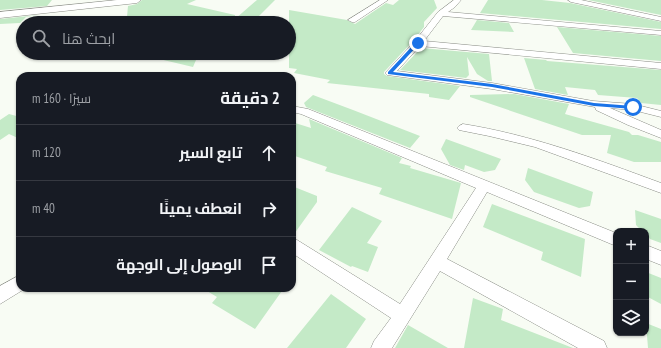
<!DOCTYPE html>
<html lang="ar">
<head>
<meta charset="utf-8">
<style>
  body { margin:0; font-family:"PT Sans Narrow",Cairo,sans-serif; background:#20242c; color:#f1f3f6; direction:rtl }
  .controls { position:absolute; right:12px; bottom:12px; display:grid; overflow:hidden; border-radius:8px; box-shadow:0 1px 3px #0004 }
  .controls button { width:36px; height:36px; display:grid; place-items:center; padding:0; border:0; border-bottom:1px solid #363941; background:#171b24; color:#f1f3f6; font:20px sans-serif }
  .stop { position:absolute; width:12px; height:12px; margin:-9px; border:3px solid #1a73e8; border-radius:50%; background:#fff }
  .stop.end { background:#1a73e8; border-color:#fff; box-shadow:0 1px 4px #0008 }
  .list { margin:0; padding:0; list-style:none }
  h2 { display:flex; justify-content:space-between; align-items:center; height:52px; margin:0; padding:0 16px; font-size:17px }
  h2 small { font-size:13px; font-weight:400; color:#9ea1a6 }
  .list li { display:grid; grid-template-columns:26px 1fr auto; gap:12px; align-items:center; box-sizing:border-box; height:56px; padding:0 16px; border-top:1px solid #363941 }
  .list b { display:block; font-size:15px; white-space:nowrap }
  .list em { font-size:13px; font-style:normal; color:#9ea1a6 }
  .icon { flex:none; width:22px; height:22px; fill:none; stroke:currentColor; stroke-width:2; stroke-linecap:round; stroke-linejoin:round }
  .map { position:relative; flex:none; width:661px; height:348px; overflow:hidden; direction:ltr }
  .search { position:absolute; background:#171b24; box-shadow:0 1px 3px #0004; left:16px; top:16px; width:280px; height:44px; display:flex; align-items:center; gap:10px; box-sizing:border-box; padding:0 14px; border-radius:22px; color:#9ea1a6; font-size:15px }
  .panel { position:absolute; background:#171b24; box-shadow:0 1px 3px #0004; left:16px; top:72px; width:280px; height:220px; border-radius:12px; direction:rtl }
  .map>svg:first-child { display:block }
</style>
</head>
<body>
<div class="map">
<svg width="661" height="348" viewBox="0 0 661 348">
  <rect width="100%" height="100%" fill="#f8fcf4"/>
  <!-- building -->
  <path fill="#c4eac7" d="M0,0H52L47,6L0,10Z
    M142,0H196L187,4L235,15V19L257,0H275L259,16V23H230L234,20L156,23L127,17L128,6L137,4Z
    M399,0H434L437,8L424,22V27L414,40L384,72V74L387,76L460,86L449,100L429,97V94L327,83L330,80L294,73L297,69L289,68V10L347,20L355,24L386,3L393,5Z
    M488,0H542L570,3L661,22V29L480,13Z
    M588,0H661V15Z
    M39,15L26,17L20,23L0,24V19Z
    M477,20L509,23L514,32L471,30Z
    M557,27L661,36V61L573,53Z
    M421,48L489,54L492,81H488L477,74L467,57L469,75L466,78L400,70Z
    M155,53H199L193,67L155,58Z
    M524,58L546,60L547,61L661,70V105L641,103L637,98L598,95L595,90L565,87L568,95L535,89Z
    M514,94L569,104L565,114L629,132L632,135H638L661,142V162H634L607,153L611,135H582L470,97V95Z
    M313,95L353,110L420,136L410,148L306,107L304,103Z
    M9,114L20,117V139L9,134L0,140V120Z
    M309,119L402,158L399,163L411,166L410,168L461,183L452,219L379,194L382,188L325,171L327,167L292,155V122L311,128Z
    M446,139L501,159L495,170L484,172L465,165L464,170L450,165L441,149Z
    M528,168L593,192L590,206L579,208L534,192L525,180Z
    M292,186L317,196V202L292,237Z
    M492,204L585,239L581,277L541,260L543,252L483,227Z
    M352,207L382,221L367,243L378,247L368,272L352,266L351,267L319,250Z
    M635,210L661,219V243L650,239L646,235V231H642L636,225Z
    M646,272L661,278V304L646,296Z
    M202,288H284L255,329L212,303L217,297Z
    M331,294L366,319L346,348H287Z
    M473,298L503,309L501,320L573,348H464Z
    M646,323L661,329V348H648Z
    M408,325L448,348H395Z"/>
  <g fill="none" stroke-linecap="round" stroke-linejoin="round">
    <defs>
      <path id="minor" d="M380,0H388L355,22H352L348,20Z
        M454,0H461L455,7L448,12L661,31V35L443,16L424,41L661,63V69L420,46L397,71L492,83L593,101L633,104L661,111V117L633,110L610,108L661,130V138L628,125L596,110L595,107L492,89L387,75L385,73L387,71L415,41L438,12Z
        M568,0H581L661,17V21L571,2Z
        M292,106L308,109L616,233V246L487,192L447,259L604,341L607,348H578L440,271L392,348H371L374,341L391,318L292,253V238L297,240L400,304L476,188L301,114L292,112Z
        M463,124C532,135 596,159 661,183V193L535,147L489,136L459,130L457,128L459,126Z
        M646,245L661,251V265L646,259Z
        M20,275V288H26L0,304V286Z"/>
      <path id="tertiary" d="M117,0H141L137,3L0,18V12Z"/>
    </defs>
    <!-- minor casing -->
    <use href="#minor" stroke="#898c85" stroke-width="1"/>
    <!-- tertiary casing -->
    <use href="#tertiary" stroke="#898c85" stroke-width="1"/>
    <!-- minor -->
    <use href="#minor" fill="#fff" fill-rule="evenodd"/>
    <!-- tertiary -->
    <use href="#tertiary" fill="#fff" fill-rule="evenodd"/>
  </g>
  <!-- route -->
  <path fill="#1a73e8" d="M416,42L420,43L393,72L492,84L594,103L633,106L636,107L633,109L594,106L492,87L388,74V72Z"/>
</svg>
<div class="controls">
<button>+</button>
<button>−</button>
<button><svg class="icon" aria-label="layers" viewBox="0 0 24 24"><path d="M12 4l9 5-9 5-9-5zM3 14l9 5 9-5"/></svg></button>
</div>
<div class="stop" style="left:633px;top:107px"></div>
<div class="stop end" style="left:418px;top:43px"></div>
<div class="search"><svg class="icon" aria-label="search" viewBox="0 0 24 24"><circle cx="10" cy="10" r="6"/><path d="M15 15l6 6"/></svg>ابحث هنا</div>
<section class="panel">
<h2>2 دقيقة<small>سيرًا · 160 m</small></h2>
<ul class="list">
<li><svg class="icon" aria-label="ahead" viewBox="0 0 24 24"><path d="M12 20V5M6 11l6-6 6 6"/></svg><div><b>تابع السير</b></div><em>120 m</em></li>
<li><svg class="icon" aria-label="right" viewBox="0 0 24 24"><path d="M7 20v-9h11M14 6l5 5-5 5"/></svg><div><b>انعطف يمينًا</b></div><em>40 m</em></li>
<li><svg class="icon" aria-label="arrive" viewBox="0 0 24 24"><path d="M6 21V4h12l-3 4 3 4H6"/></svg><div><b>الوصول إلى الوجهة</b></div></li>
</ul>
</section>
</div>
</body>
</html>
